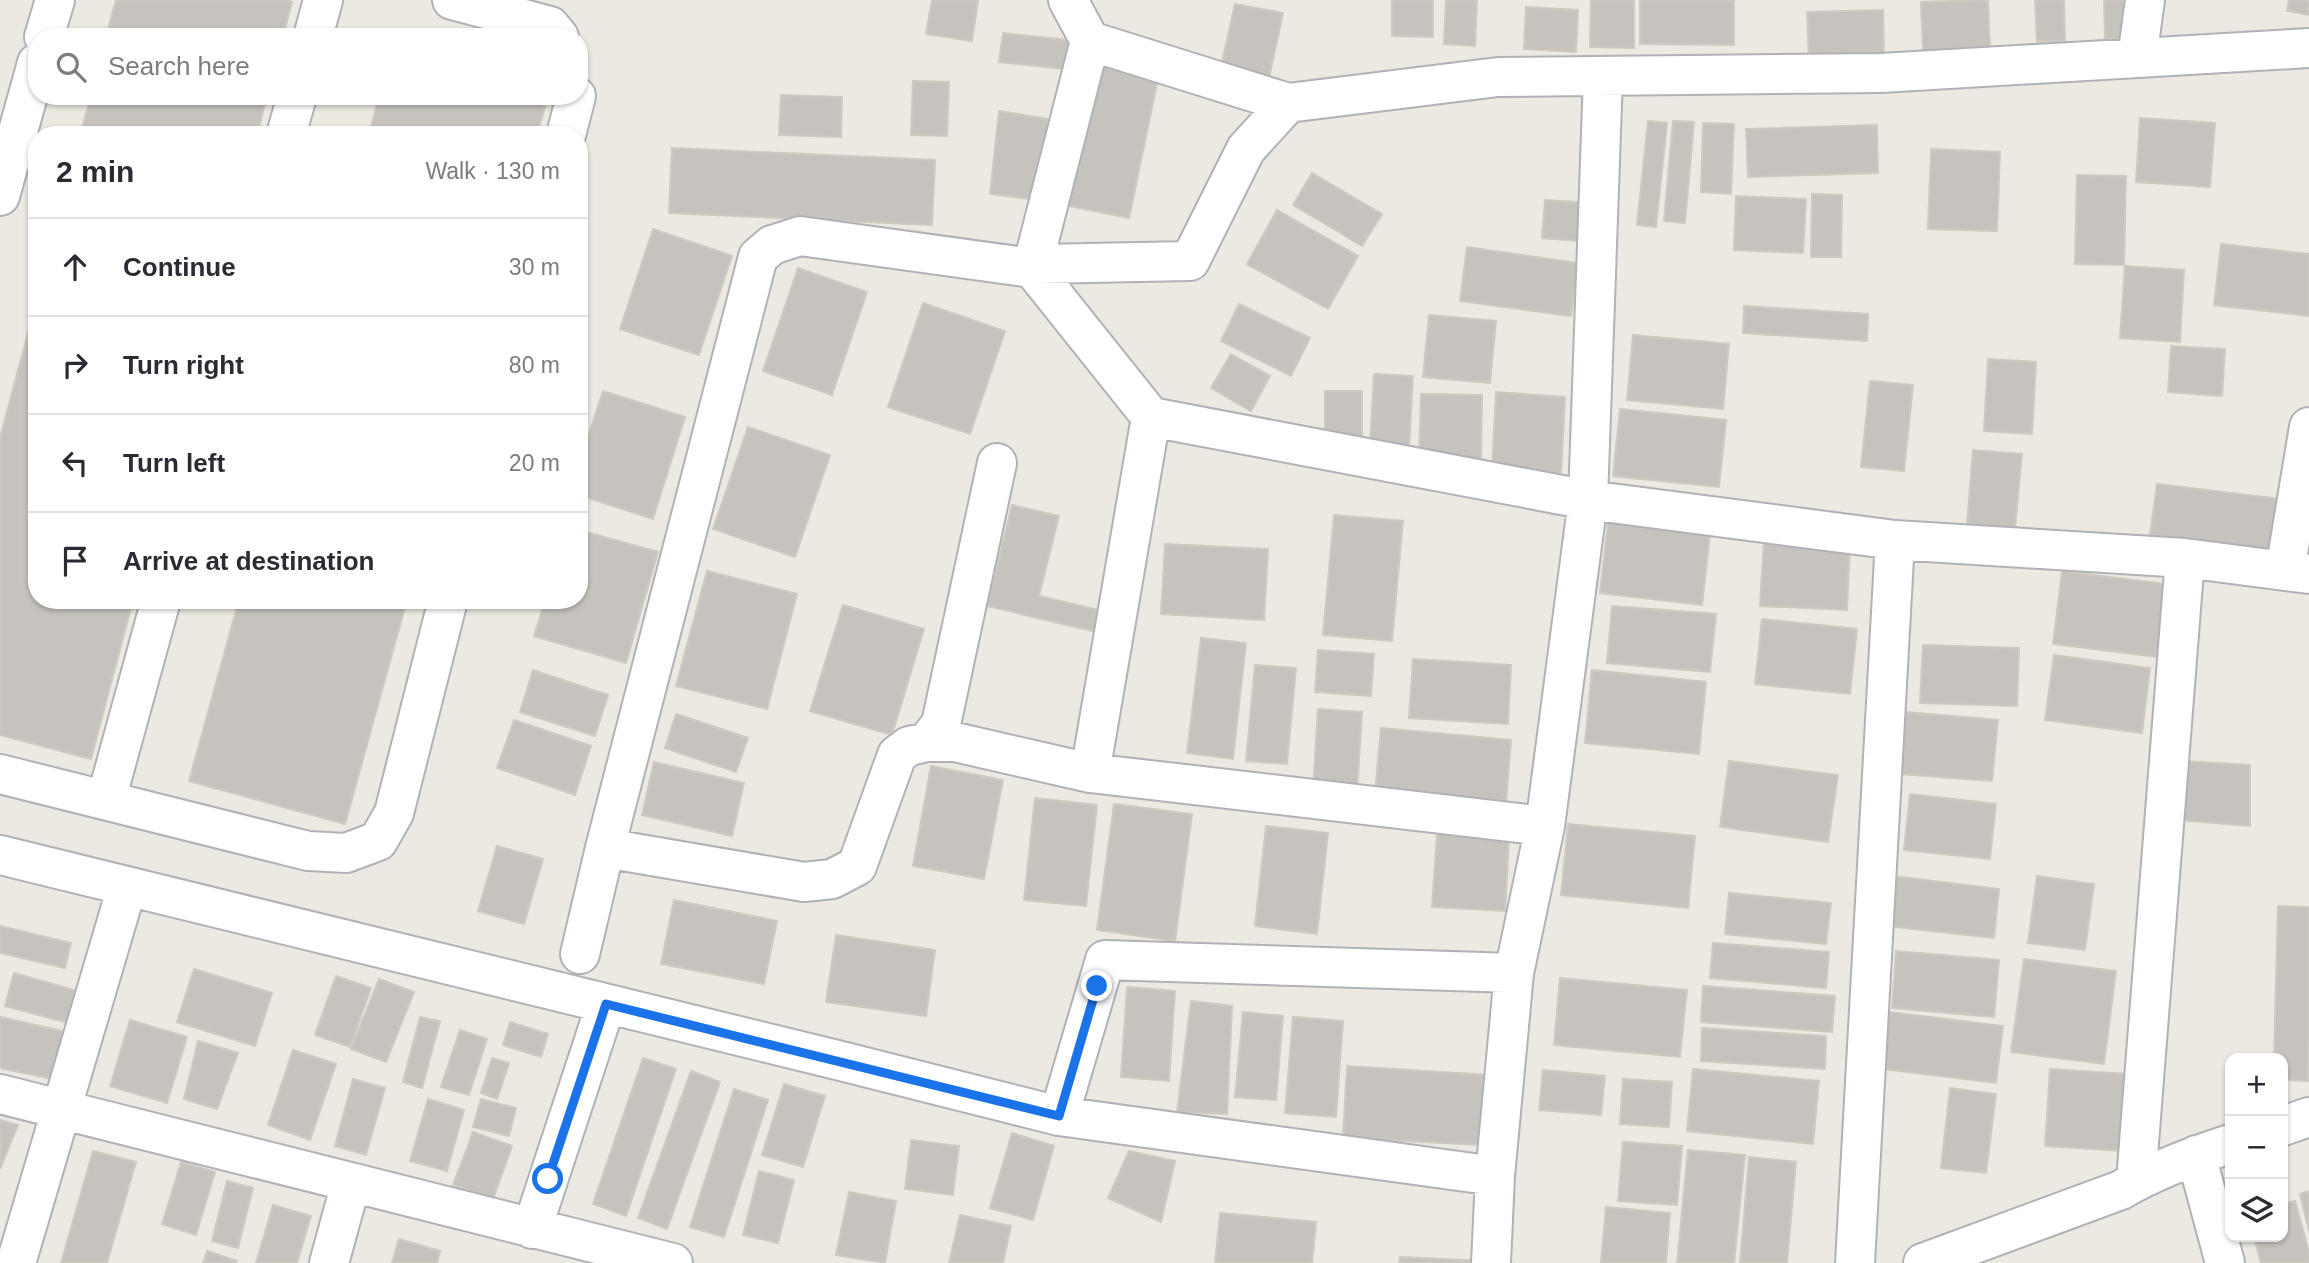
<!DOCTYPE html>
<html lang="en">
<head>
<meta charset="utf-8">
<style>
  body { margin:0; font-family:Helvetica,sans-serif; background:#f2f2f3; color:#2b2b33 }
  .controls { position:absolute; right:21px; bottom:21px; display:grid; overflow:hidden; border-radius:14px; box-shadow:0 2px 5px #0004 }
  .controls button { width:63px; height:63px; display:grid; place-items:center; padding:0; border:0; border-bottom:2px solid #e1e1e2; background:#fff; color:#2b2b33; font:35px sans-serif }
  .stop { position:absolute; width:21px; height:21px; margin:-16px; border:5px solid #1a73e8; border-radius:50%; background:#fff }
  .stop.end { background:#1a73e8; border-color:#fff; box-shadow:0 2px 7px #0008 }
  .list { margin:0; padding:0; list-style:none }
  h2 { display:flex; justify-content:space-between; align-items:center; height:91px; margin:0; padding:0 28px; font-size:30px }
  h2 small { font-size:23px; font-weight:400; color:#7c7c81 }
  .list li { display:grid; grid-template-columns:46px 1fr auto; gap:21px; align-items:center; box-sizing:border-box; height:98px; padding:0 28px; border-top:2px solid #e1e1e2 }
  .list b { display:block; font-size:26px; white-space:nowrap }
  .list em { font-size:23px; font-style:normal; color:#7c7c81 }
  .icon { flex:none; width:38px; height:38px; fill:none; stroke:currentColor; stroke-width:2; stroke-linecap:round; stroke-linejoin:round }
  .map { position:relative; flex:none; width:2309px; height:1263px; overflow:hidden }
  .search { position:absolute; background:#fff; box-shadow:0 2px 5px #0004; left:28px; top:28px; width:560px; height:77px; display:flex; align-items:center; gap:18px; box-sizing:border-box; padding:0 24px; border-radius:28px; color:#7c7c81; font-size:26px }
  .panel { position:absolute; background:#fff; box-shadow:0 2px 5px #0004; left:28px; top:126px; width:560px; height:483px; border-radius:28px }
  .map>svg:first-child { display:block }
</style>
</head>
<body>
<div class="map">
<svg width="2309" height="1263" viewBox="0 0 2309 1263">
  <rect width="100%" height="100%" fill="#ebe9e2"/>
  <!-- building -->
  <path fill="#c6c3be" stroke="#cfcac1" stroke-width="2" d="M116,0H286L292,2L283,37H106Z
    M932,0H978L972,41L926,34Z
    M1392,0H1433V37L1392,36Z
    M1446,0H1477L1475,46L1444,44Z
    M1591,0H1634V48L1590,47Z
    M1640,0H1734V45L1640,44Z
    M1988,0L1990,49L1923,51L1921,2Z
    M2035,0H2064L2065,41L2037,42Z
    M2104,0H2139L2140,38L2105,39Z
    M2289,0H2309V15L2287,11Z
    M1235,4L1283,13L1269,78L1221,67Z
    M1526,7L1578,10L1576,52L1524,49Z
    M1883,10L1884,58L1809,61L1807,12Z
    M1003,33L1076,41L1072,70L999,62Z
    M1099,62L1159,74L1129,218L1069,206Z
    M913,81L949,82L947,136L911,135Z
    M781,95L842,97L841,137L779,135Z
    M91,96H267L257,135H80Z
    M379,96H548L537,135H369Z
    M999,111L1048,119L1038,200L990,194Z
    M2140,118L2215,123L2210,187L2136,182Z
    M1648,121L1667,123L1656,227L1637,225Z
    M1673,121L1694,122L1685,223L1664,221Z
    M1703,123L1734,124L1731,194L1701,192Z
    M1877,125L1878,173L1748,177L1746,129Z
    M672,148L935,160L932,225L669,213Z
    M1931,149L2000,152L1997,231L1928,229Z
    M1312,173L1382,214L1362,246L1293,205Z
    M2077,175L2126,176L2124,265L2075,264Z
    M1812,194L1842,195L1841,257H1811Z
    M1736,196L1806,199L1803,253L1734,250Z
    M1545,200L1592,203L1589,242L1542,238Z
    M1277,210L1358,256L1328,309L1247,264Z
    M653,229L732,256L699,355L620,329Z
    M2221,244L2309,254V316L2214,305Z
    M1467,247L1578,263L1571,316L1460,301Z
    M2125,266L2184,270L2180,342L2120,338Z
    M798,268L867,292L832,395L763,371Z
    M37,299V600H133L91,759L0,735V438Z
    M923,303L1005,331L970,434L888,407Z
    M1239,304L1310,338L1291,376L1221,341Z
    M1744,306L1868,314L1867,341L1743,333Z
    M1429,315L1496,321L1490,383L1423,377Z
    M1633,335L1729,344L1723,409L1627,400Z
    M2171,346L2225,349L2222,396L2168,392Z
    M1231,354L1270,376L1251,411L1211,388Z
    M1988,359L2036,362L2032,434L1984,431Z
    M1374,374L1413,376L1409,448L1370,445Z
    M1870,381L1913,385L1904,471L1861,467Z
    M603,391L685,417L653,519L579,495V465Z
    M1325,391H1362V442H1325Z
    M1496,392L1565,397L1561,474L1492,470Z
    M1421,394L1482,395L1481,462L1419,461Z
    M1620,409L1726,420L1719,487L1613,476Z
    M748,427L830,455L795,557L713,529Z
    M1973,450L2022,454L2015,528L1967,524Z
    M2157,484L2282,499L2276,550L2150,535Z
    M1012,505L1059,516L1039,596L1107,612L1101,633L987,606Z
    M1334,515L1403,521L1392,641L1323,635Z
    M1608,522L1710,534L1702,605L1600,593Z
    M579,530L658,552L626,663L534,636L545,600H579Z
    M1764,539L1850,543L1847,610L1760,606Z
    M1165,544L1268,549L1264,620L1161,614Z
    M707,571L797,594L767,709L676,686Z
    M2062,571L2166,584L2157,657L2053,644Z
    M239,600H407L345,824L189,781Z
    M843,605L924,629L892,735L810,711Z
    M1612,606L1716,614L1710,672L1607,663Z
    M1762,619L1857,629L1850,694L1755,684Z
    M1201,638L1246,643L1233,759L1187,753Z
    M1923,645L2019,648L2017,706L1920,703Z
    M1318,650L1374,654L1371,696L1315,692Z
    M2054,655L2150,668L2142,733L2045,720Z
    M1413,659L1511,665L1508,724L1409,718Z
    M1255,665L1296,668L1287,764L1246,761Z
    M533,670L608,695L595,736L520,712Z
    M1592,670L1706,682L1699,754L1585,743Z
    M1318,709L1362,712L1357,792L1313,789Z
    M1905,712L1998,720L1992,781L1900,774Z
    M676,714L748,738L736,772L665,748Z
    M514,720L591,746L575,795L497,768Z
    M1381,728L1511,740L1506,802L1375,792Z
    M1729,761L1838,775L1828,842L1720,827Z
    M2184,761L2250,765V826L2179,820Z
    M654,762L744,783L732,836L642,815Z
    M931,766L1003,780L984,879L913,866Z
    M1910,794L1996,804L1990,859L1904,850Z
    M1035,798L1097,805L1086,906L1024,900Z
    M1114,804L1192,814L1175,941L1097,930Z
    M1568,824L1695,836L1688,908L1561,895Z
    M1266,826L1328,833L1317,934L1255,926Z
    M1437,834L1509,838L1505,911L1432,907Z
    M497,846L543,859L524,924L478,911Z
    M1893,876L1999,889L1994,938L1887,926Z
    M2037,876L2094,884L2085,950L2028,943Z
    M1729,893L1831,903L1826,944L1725,934Z
    M674,900L777,921L764,984L661,964Z
    M2278,906L2309,907L2308,1081L2283,1080V1058H2274Z
    M0,926L71,943L65,968L0,953Z
    M836,935L935,950L926,1016L826,1002Z
    M1713,943L1829,952L1826,988L1710,978Z
    M1896,951L1999,960L1994,1017L1892,1008Z
    M2024,959L2116,971L2104,1064L2011,1052Z
    M194,969L272,993L255,1046L177,1022Z
    M14,973L84,993L76,1025L5,1006Z
    M336,976L371,988L350,1047L315,1035Z
    M1560,978L1687,990L1680,1057L1554,1045Z
    M379,979L414,992L386,1062L351,1049Z
    M1703,986L1835,996L1832,1032L1701,1022Z
    M1127,987L1175,991L1169,1081L1121,1077Z
    M1191,1001L1232,1006L1227,1114L1177,1112Z
    M1881,1011L2003,1026L1996,1083L1874,1068Z
    M1243,1012L1283,1016L1276,1100L1235,1097Z
    M0,1017L71,1033L61,1081L0,1068Z
    M420,1017L440,1021L422,1088L403,1082Z
    M1293,1017L1343,1021L1336,1117L1285,1113Z
    M130,1020L187,1037L167,1103L110,1086Z
    M510,1022L548,1034L541,1057L503,1045Z
    M1702,1028L1826,1036L1825,1069L1701,1061Z
    M460,1030L487,1039L469,1095L441,1087Z
    M198,1041L238,1053L217,1109L184,1099Z
    M293,1050L336,1064L310,1140L268,1125Z
    M492,1058L509,1063L497,1099L481,1093Z
    M643,1058L676,1069L626,1216L593,1204Z
    M1347,1066L1488,1075L1484,1145L1343,1138Z
    M1693,1069L1819,1081L1813,1144L1687,1131Z
    M2050,1069L2128,1074L2122,1151L2045,1146Z
    M1543,1070L1605,1076L1601,1115L1539,1110Z
    M691,1071L720,1082L667,1229L638,1218Z
    M353,1079L385,1088L366,1155L335,1146Z
    M1623,1079L1672,1082L1669,1127L1620,1124Z
    M784,1084L825,1096L803,1167L762,1155Z
    M1950,1088L1996,1094L1986,1173L1941,1168Z
    M734,1089L768,1100L724,1237L690,1227Z
    M428,1099L464,1110L447,1171L410,1161Z
    M481,1099L516,1108L509,1136L473,1127Z
    M0,1120L18,1125L0,1169Z
    M473,1132L512,1146L493,1199L453,1185Z
    M1012,1133L1054,1146L1033,1220L990,1208Z
    M911,1140L959,1146L953,1195L905,1189Z
    M1623,1142L1682,1146L1677,1205L1618,1201Z
    M1688,1150L1745,1155L1734,1263H1677Z
    M93,1151L136,1162L107,1263H61Z
    M1129,1151L1175,1161L1161,1222L1108,1198Z
    M1749,1157L1796,1162L1787,1263H1740Z
    M181,1162L215,1172L196,1235L162,1224Z
    M759,1171L794,1180L778,1243L743,1235Z
    M227,1181L253,1188L238,1248L212,1241Z
    M2309,1191V1231L2300,1194Z
    M849,1192L896,1201L885,1263L836,1255Z
    M2295,1201L2309,1252V1263H2261L2254,1237H2283V1204Z
    M273,1205L311,1216L297,1263H256Z
    M1606,1207L1670,1213L1666,1263H1601Z
    M1220,1213L1316,1222L1312,1263H1215Z
    M960,1215L1011,1226L1003,1263H949Z
    M399,1239L440,1251L437,1263H392Z
    M207,1251L237,1261L236,1263H203Z
    M1400,1257L1484,1261V1263H1399Z"/>
  <g fill="none" stroke-linecap="round" stroke-linejoin="round">
    <defs>
      <path id="minor" d="M452,0L550,26L559,37
        M1068,0L1090,41L1288,103L1498,77L1881,73L2309,48
        M44,37L55,0
        M313,37L323,0
        M2137,58L2145,0
        M286,135L297,96
        M566,135L576,96
        M0,196L37,63
        M1032,268L1151,417L1588,500L1895,540L2185,558L2309,574
        M1032,268L1090,41
        M2285,571L2309,427
        M927,742L941,724L997,463
        M1090,773L1151,417
        M0,774L308,851L346,853L378,841L394,813L448,600
        M106,800L161,600
        M605,848L804,882L832,879L857,866L897,755L909,746L927,742H955L1090,773L1545,826
        M0,855L841,1061L1059,1116L1495,1176
        M580,954L605,848L758,257L772,245L800,236L1032,268L1039,264L1190,261L1246,149L1288,103
        M0,1094L673,1263
        M1059,1116L1105,960L1514,973
        M2283,1126L2309,1117
        M2196,1155L2225,1263
        M2136,1181L2185,558
        M532,1229L606,1004
        M16,1263L127,887
        M329,1263L351,1183
        M1491,1263L1495,1176L1514,973L1545,826L1588,500L1603,76
        M1855,1263L1895,540
        M1923,1263L2121,1190C2155,1170 2193,1156 2230,1144"/>
    </defs>
    <!-- minor casing -->
    <use href="#minor" stroke="#afb2b6" stroke-width="42"/>
    <!-- minor -->
    <use href="#minor" stroke="#fff" stroke-width="38"/>
  </g>
  <g fill="none" stroke-linecap="round" stroke-linejoin="round">
    <!-- route -->
    <path stroke="#1a73e8" stroke-width="9" d="M548,1179L606,1004L1059,1116L1097,986"/>
  </g>
</svg>
<div class="controls">
<button>+</button>
<button>−</button>
<button><svg class="icon" aria-label="layers" viewBox="0 0 24 24"><path d="M12 4l9 5-9 5-9-5zM3 14l9 5 9-5"/></svg></button>
</div>
<div class="stop" style="left:548px;top:1179px"></div>
<div class="stop end" style="left:1097px;top:986px"></div>
<div class="search"><svg class="icon" aria-label="search" viewBox="0 0 24 24"><circle cx="10" cy="10" r="6"/><path d="M15 15l6 6"/></svg>Search here</div>
<section class="panel">
<h2>2 min<small>Walk · 130 m</small></h2>
<ul class="list">
<li><svg class="icon" aria-label="ahead" viewBox="0 0 24 24"><path d="M12 20V5M6 11l6-6 6 6"/></svg><div><b>Continue</b></div><em>30 m</em></li>
<li><svg class="icon" aria-label="right" viewBox="0 0 24 24"><path d="M7 20v-9h11M14 6l5 5-5 5"/></svg><div><b>Turn right</b></div><em>80 m</em></li>
<li><svg class="icon" aria-label="left" viewBox="0 0 24 24"><path d="M17 20v-9H6M10 6l-5 5 5 5"/></svg><div><b>Turn left</b></div><em>20 m</em></li>
<li><svg class="icon" aria-label="arrive" viewBox="0 0 24 24"><path d="M6 21V4h12l-3 4 3 4H6"/></svg><div><b>Arrive at destination</b></div></li>
</ul>
</section>
</div>
</body>
</html>
